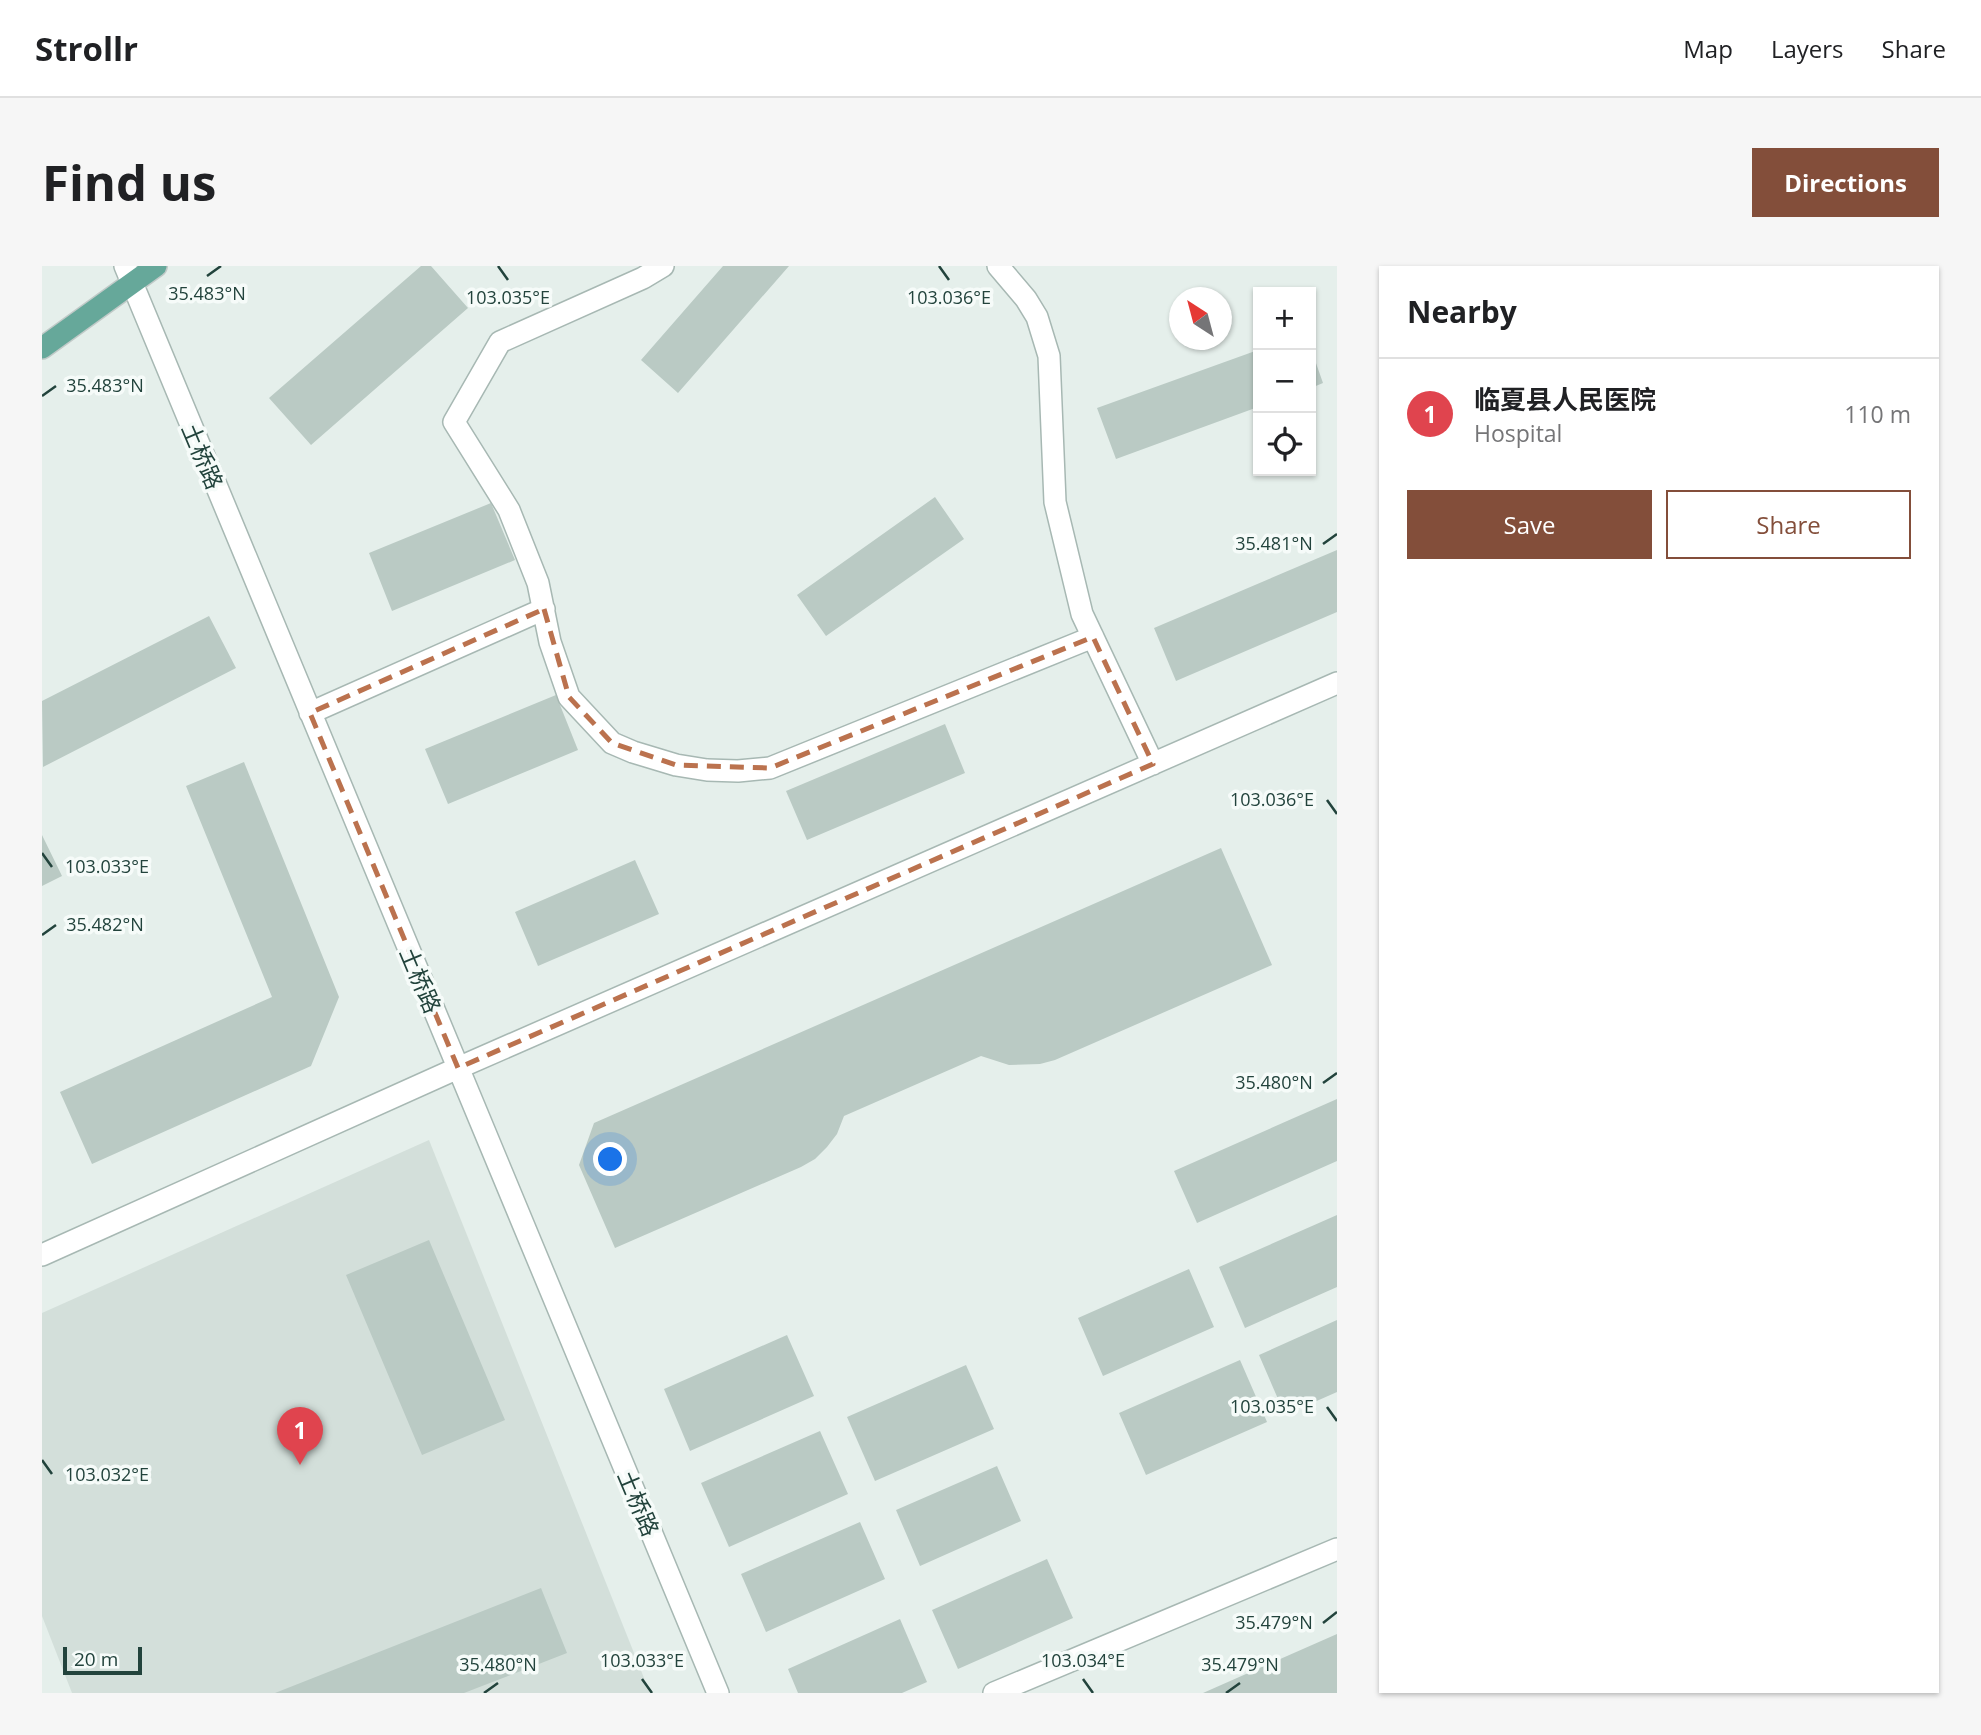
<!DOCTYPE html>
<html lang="en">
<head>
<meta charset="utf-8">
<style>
  body { margin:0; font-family:"Open Sans","Noto Sans SC",sans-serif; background:#f6f6f6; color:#202124 }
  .controls { position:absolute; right:21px; top:21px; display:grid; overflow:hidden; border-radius:0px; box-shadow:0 2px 5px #0004 }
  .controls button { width:63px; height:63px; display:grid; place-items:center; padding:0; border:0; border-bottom:2px solid #e0e0e0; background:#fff; color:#202124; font:35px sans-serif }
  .compass { position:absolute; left:1127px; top:21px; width:63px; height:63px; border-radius:50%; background:#fff; box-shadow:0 2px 5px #0004; rotate:324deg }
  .scale { position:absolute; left:21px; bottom:18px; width:79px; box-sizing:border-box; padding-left:7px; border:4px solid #22433c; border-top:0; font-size:19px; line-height:24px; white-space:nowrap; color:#22433c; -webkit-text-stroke:5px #f6fbf9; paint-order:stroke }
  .you { position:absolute; left:569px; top:894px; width:24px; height:24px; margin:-18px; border:5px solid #fff; border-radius:50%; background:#1a73e8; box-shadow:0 0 0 10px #1a73e833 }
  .badge { display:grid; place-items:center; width:46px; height:46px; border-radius:50%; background:#834e3a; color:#fff; font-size:23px; font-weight:700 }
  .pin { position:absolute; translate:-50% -58px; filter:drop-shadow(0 2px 4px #0008) }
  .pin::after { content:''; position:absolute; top:37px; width:24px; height:21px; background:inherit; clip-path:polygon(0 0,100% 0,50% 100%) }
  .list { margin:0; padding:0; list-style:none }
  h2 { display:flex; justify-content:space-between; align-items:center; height:91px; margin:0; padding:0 28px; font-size:30px }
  h2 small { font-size:23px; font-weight:400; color:#757577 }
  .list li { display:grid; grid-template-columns:46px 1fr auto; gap:21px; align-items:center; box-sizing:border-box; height:112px; padding:0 28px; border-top:2px solid #e0e0e0 }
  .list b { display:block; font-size:26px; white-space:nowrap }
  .list p { margin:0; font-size:23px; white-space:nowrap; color:#757577 }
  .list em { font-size:23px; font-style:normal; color:#757577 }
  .actions { display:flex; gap:14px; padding:21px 28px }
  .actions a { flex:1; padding:16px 0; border:2px solid #834e3a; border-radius:0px; text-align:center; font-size:24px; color:#834e3a }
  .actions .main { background:#834e3a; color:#fff }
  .icon { flex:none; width:38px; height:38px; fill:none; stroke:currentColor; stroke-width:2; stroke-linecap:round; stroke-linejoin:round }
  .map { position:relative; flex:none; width:1295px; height:1427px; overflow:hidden; border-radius:0px }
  header { display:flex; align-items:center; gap:42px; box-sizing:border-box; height:98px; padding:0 35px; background:#fff; border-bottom:2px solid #e0e0e0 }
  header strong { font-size:33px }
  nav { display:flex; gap:38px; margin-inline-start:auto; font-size:24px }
  .intro { display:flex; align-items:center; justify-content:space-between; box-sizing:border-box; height:168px; padding:0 42px }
  h1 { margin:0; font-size:49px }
  .button { padding:18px 32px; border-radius:0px; background:#834e3a; color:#fff; font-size:24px; font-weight:700 }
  main { display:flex; gap:42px; padding:0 42px }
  aside { flex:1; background:#fff; border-radius:0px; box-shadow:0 2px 5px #0004 }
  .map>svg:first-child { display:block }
</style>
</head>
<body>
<header>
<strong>Strollr</strong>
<nav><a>Map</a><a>Layers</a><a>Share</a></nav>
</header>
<div class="intro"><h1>Find us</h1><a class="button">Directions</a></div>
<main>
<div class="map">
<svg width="1295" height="1427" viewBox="0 0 1295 1427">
  <rect width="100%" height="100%" fill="#e5efeb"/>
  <!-- built -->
  <path fill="#d3dfda" d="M387,874L608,1427H30L0,1350V1047Z"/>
  <!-- building -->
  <path fill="#bacac4" d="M379,0H389L426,42L269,179L227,132Z
    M681,0H747L636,127L599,94Z
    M1269,83L1281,117L1269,122Z
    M1216,84V141L1074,193L1055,142Z
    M893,231L922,273L784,370L755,329Z
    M449,237L473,294L350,345L327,287Z
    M1295,284V346L1134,415L1112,362Z
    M167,350L194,402L1,501L0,435Z
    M514,429L536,484L406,538L383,483Z
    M903,458L923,507L765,574L744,525Z
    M202,496L297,731L269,800L50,898L18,826L230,731L144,520Z
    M0,569L20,610L0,620Z
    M1179,582L1230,699L1013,794L998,798L967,799L939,790L802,850L795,868L785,881L773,893L759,901L573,982L537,899L552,857Z
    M593,594L617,648L496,700L473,646Z
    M1295,833V895L1155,957L1132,905Z
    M1295,949V1021L1203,1062L1177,1001Z
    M387,974L463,1154L380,1189L304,1009Z
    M1147,1003L1172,1061L1061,1110L1036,1052Z
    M1295,1054V1126L1243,1149L1217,1089Z
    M745,1069L772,1130L648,1185L622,1123Z
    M1198,1094L1225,1156L1104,1209L1077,1147Z
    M924,1099L952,1163L833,1215L805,1151Z
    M778,1165L806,1228L687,1281L659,1217Z
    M955,1200L979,1255L878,1300L854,1244Z
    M818,1256L843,1313L724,1366L699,1308Z
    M1005,1293L1031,1352L916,1403L890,1344Z
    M499,1322L525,1387L422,1427H233Z
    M858,1353L885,1416L860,1427H756L746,1403Z
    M1295,1368V1427H1161Z"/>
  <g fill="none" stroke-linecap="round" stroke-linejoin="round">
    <defs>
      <path id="minor" d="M83,0L676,1427
        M621,0L601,12L458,76L412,156L467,244L496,317L508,376L527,431L570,477L591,486L634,499L665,504L696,505L728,502L1051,371
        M956,0L984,33L995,51L1007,90L1013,236L1040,348L1111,498
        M268,447L502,343
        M0,989L416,802L1295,417
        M952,1427L1295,1283"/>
      <path id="major" d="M0,82L114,0"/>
    </defs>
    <!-- minor casing -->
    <use href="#minor" stroke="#a7b8b3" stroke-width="24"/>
    <!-- major casing -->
    <use href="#major" stroke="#c1cac8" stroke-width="24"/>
    <!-- minor -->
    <use href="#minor" stroke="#fff" stroke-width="21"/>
    <!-- major -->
    <use href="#major" stroke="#66a89a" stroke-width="21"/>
  </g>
  <!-- marked area -->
  <path fill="none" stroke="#bb724e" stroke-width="5" stroke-dasharray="14 9" stroke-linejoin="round" d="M502,343L527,431L570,477L634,499L728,502L1051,371L1111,498L416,802L268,447Z"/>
  <!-- ticks -->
  <path fill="none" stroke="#22433c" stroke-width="2.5" d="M456,0L466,14M897,0L907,14M165,10L179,0M0,130L14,120M1281,278L1295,268M1285,534L1295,548M0,587L10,601M0,669L14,659M1281,817L1295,807M1285,1141L1295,1155M0,1194L10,1208M1281,1357L1295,1346M600,1413L610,1427M1041,1413L1051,1427M442,1427L456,1417M1184,1427L1198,1417"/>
  <g text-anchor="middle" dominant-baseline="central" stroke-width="7" stroke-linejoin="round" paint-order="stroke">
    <!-- street labels -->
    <g font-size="23" fill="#22433c" stroke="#f6fbf9">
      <text transform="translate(161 190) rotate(67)">土桥路</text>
      <text transform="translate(379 714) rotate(67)">土桥路</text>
      <text transform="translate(597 1237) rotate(67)">土桥路</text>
    </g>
  </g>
  <g font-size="18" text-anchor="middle" fill="#22433c" stroke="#f6fbf9" stroke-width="7" stroke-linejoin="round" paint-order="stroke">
    <text x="165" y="34">35.483°N</text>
    <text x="466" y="38">103.035°E</text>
    <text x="907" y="38">103.036°E</text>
    <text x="63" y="126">35.483°N</text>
    <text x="1232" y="284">35.481°N</text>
    <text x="1230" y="540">103.036°E</text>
    <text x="65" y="607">103.033°E</text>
    <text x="63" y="665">35.482°N</text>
    <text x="1232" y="823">35.480°N</text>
    <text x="1230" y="1147">103.035°E</text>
    <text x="65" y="1215">103.032°E</text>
    <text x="1232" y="1363">35.479°N</text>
    <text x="600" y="1401">103.033°E</text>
    <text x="1041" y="1401">103.034°E</text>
    <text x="456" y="1405">35.480°N</text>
    <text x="1198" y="1405">35.479°N</text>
  </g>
</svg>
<div class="controls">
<button>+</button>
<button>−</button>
<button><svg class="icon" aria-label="locate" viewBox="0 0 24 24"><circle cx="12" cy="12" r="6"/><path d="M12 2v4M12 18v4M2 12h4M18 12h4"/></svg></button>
</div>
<svg class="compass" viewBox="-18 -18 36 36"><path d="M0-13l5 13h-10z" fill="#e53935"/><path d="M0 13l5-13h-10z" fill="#757577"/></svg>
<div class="scale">20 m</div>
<div class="you"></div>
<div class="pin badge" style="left:258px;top:1199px;background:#e0444e">1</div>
</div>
<aside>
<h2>Nearby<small></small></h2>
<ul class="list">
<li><span class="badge" style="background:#e0444e">1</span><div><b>临夏县人民医院</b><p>Hospital</p></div><em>110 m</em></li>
</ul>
<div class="actions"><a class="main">Save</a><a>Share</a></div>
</aside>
</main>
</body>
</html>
